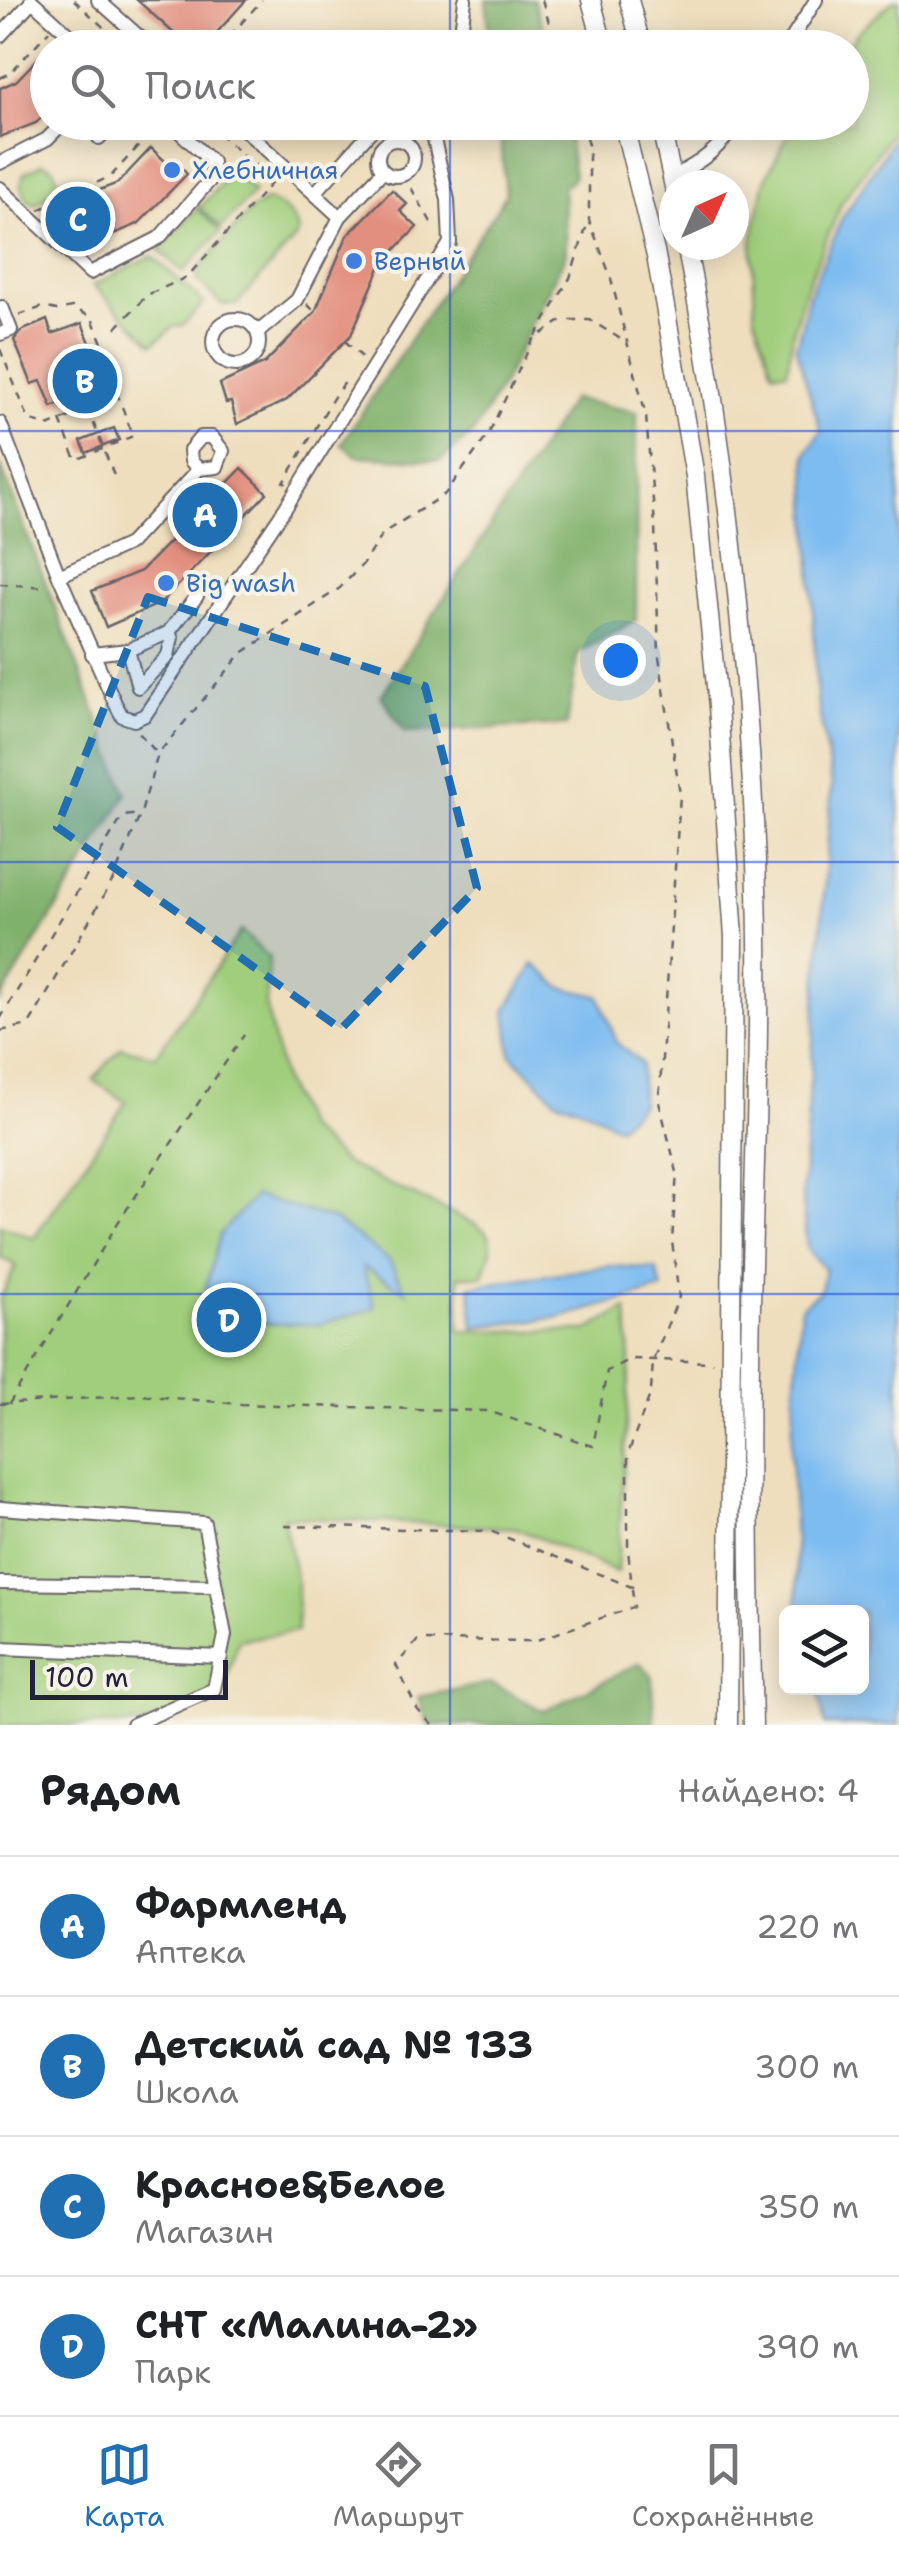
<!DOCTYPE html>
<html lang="ru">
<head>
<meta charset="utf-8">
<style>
  body { margin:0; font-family:"Shantell Sans",sans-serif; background:#f2f2f2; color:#202124 }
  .controls { position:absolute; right:30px; bottom:30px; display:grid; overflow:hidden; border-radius:15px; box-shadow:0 5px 25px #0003 }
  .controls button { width:90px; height:90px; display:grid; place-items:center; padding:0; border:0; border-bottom:2px solid #e0e0e0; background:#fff; color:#202124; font:50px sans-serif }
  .compass { position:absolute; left:659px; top:170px; width:90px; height:90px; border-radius:50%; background:#fff; box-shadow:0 5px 25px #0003; rotate:45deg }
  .scale { position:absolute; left:30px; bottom:25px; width:198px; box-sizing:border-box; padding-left:10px; border:5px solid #22223b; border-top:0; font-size:28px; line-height:35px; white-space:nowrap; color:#22223b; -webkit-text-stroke:8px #f7f3e8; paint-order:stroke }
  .you { position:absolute; left:620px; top:660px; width:35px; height:35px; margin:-25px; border:8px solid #fff; border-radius:50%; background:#1a73e8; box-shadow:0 0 0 15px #1a73e833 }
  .badge { display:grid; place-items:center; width:65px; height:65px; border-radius:50%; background:#1f6fb2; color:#fff; font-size:32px; font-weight:700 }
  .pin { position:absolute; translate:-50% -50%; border:5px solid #fff; box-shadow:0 2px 10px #0006 }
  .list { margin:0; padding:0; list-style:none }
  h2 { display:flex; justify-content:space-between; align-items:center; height:130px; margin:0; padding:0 40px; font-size:42px }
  h2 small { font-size:32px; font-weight:400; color:#757577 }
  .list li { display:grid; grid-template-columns:65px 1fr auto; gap:30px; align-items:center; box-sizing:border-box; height:140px; padding:0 40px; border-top:2px solid #e0e0e0 }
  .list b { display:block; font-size:38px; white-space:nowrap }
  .list p { margin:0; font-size:32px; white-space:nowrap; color:#757577 }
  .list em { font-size:32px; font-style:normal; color:#757577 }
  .icon { flex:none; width:55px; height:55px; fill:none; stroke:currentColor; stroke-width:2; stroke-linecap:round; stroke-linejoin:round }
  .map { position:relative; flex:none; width:899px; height:1725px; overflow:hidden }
  .search { position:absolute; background:#fff; box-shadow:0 5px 25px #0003; left:30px; right:30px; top:30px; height:110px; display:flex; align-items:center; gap:25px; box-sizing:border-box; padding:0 35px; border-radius:55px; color:#757577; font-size:38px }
  .sheet { height:690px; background:#fff }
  nav { display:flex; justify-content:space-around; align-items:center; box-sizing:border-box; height:140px; border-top:2px solid #e0e0e0; background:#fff; font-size:28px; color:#757577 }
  nav a { display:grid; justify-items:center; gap:5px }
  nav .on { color:#1f6fb2 }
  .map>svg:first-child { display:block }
</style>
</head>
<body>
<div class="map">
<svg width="899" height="1725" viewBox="0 0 899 1725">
  <rect width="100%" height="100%" fill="#f7f3e8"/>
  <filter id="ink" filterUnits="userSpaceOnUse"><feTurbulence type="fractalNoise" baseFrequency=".01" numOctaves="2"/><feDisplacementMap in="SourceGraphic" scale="20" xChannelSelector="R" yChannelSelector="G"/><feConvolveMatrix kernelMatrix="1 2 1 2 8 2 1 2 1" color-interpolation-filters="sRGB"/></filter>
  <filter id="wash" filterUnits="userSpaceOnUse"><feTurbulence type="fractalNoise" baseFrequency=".0048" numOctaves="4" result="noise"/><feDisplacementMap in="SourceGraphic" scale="40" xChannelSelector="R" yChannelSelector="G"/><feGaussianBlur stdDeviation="2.25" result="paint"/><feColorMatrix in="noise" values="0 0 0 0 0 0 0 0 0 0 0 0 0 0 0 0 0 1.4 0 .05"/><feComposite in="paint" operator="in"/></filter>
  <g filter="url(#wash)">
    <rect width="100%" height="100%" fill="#eedebd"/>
    <!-- green -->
    <path fill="#a0ce7c" stroke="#61785c" stroke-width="2.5" d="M894,0H899V122L842,202L805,290L793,332L787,372L773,371L755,317L752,240L765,180L794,123L852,122V48L847,47L858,32Z
      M44,163L53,168L61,187L36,204L27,200L21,185L24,173Z
      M232,172L254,192L221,228L199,208Z
      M267,200C281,205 299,219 298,235L236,305L221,304L197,280L199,268L251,210Z
      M197,208L221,231L183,272L159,250Z
      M152,256L204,303L183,325L173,327L153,344L93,285Z
      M241,931L269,958L266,1006L283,1080L306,1128L346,1164L475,1224L489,1235L491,1251L483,1276H459V1331H586L627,1309L630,1359L617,1572L516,1528L283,1517L297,1584V1631L239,1640L221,1694L147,1725H0V1299L16,1266L0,1257V1225L34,1238L126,1102L93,1080L121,1048L156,1056Z"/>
    <!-- forest -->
    <path fill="#80b16c" stroke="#516a54" stroke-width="2.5" d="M486,0H534L549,47H491Z
      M499,123H566L574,176L563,188L566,254L503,383L474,432L440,461L357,456L341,444L506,195Z
      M572,399L637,412L636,620L578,653L567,725L405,732L381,696Z
      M0,464L127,794L0,1000Z
      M640,1663L652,1676L654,1725H429L418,1697L491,1683L544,1711Z"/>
    <!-- water -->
    <path fill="#7dbcf1" stroke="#506f96" stroke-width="2.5" d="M899,131V1725H825L818,1688H862V1612H798L791,1451L801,1307L821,1290L825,1269L807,1249L802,1194L832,784L817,698L806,454L821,431L796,348L809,295L842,218Z
      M534,964L562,988L599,996L617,1043L641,1063V1104L618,1127L584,1109L556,1100L511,1055L506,1010Z
      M255,1196L334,1220L389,1260L406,1292L363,1267L375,1308L321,1324H271L211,1306L206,1286L220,1234Z
      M609,1266L656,1269L662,1289L563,1317L474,1327L470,1286Z"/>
    <g id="blocks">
      <!-- building -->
      <path fill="#e38f7f" d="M137,0H246L203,48H190Z
        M48,48V111L36,123L0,137V88L16,81Z
        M151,148L167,163L172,158L187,174L138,224L87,245L77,221L72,223L64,204L118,183Z
        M392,190L407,204L400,211L417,227L382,263L351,335L287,400L237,424L231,402L226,403L220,384L265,363L315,312L347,236Z
        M47,320L52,334L82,323L92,348L97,346L101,356L96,358L107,385L52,407L41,381L32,384L14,340L21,331Z
        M114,428L119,440L86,453L81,441Z
        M242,468L267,493L161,603L106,627L92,591L141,571Z"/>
    </g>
  </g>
  <g filter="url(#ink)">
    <use href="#blocks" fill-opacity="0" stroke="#696468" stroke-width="2.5"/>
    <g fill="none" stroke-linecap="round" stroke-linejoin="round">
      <defs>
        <path id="minor" d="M31,0L84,48
          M98,0L152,48
          M0,36L32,1
          M459,48L465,0
          M786,48L816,0
          M236,122L340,217L297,300L257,333
          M99,138L115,122
          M378 158a18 18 0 1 1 36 0a18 18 0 1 1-36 0Z
          M0,163L47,139L64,122
          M672,177C700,163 720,149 737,122
          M0,188L90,273L159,238L212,178V162L169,122
          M315,193L379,122
          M340,217L383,171
          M213 342a23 23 0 1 1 46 0a23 23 0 1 1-46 0Z
          M0,334L11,330L2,307
          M0,423L59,576L115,703L122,716L134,720L145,715L286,507L450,243L448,200L430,122
          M59,576L129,544L199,469L217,467L223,451L212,437H201L190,450L191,461L199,469
          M168,633L197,596
          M92,654L128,650L168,633L172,637L168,656L138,687L128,650
          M0,1508L204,1523L225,1635L214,1689L132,1725
          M0,1583L216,1586
          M0,1648L221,1657"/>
        <path id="major" d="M591,0L604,48
          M629,0L642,48
          M623,122L656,256L695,476L718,706L734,937L728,1725
          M660,122L674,187
          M686,245C726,444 747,658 756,862C763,1028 752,1195 750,1361C748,1483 750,1604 753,1725"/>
      </defs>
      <!-- minor casing -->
      <use href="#minor" stroke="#696468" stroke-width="16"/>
      <!-- major casing -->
      <use href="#major" stroke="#696468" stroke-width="21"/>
      <!-- path -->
      <path stroke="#696468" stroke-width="2.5" stroke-dasharray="8 8" stroke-linecap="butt" d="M74,0L126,48
        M542,0L557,48
        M219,48L262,0
        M0,78L9,74L49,31
        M207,122L251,163L276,177
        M403,174L435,229
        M39,210L111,176L157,126
        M307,304L315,312
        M19,315L43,307L57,310L72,307L92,318L120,388L115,397L88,409L115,478
        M116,328L147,295L187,277L275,179
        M536,336L570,278L588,222
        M345,341L362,357
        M0,349L29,420L48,426L86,410
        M60,420L76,460L133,436L118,396
        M287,483H284L336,393L349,378
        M0,584L47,587
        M139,733L157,753
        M0,1019L123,816L139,814
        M0,1031L29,1025L114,878L141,813L158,754L242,653L340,588L362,565L383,533L445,494L488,435L533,340L562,320H590L624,341
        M0,1404L140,1395L241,1404L488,1411L593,1446L607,1371L630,1359L713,1362
        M9,1404L119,1221L244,1035
        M284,1526L490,1531L632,1587L628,1550V1454L651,1392L653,1360L679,1297L672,1241L677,1172L659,1102L680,795L659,657L655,525L646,416L610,275L589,220V148L581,122
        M432,1725L417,1709L396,1665L418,1640L534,1641L634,1607L632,1589"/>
      <!-- minor -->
      <use href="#minor" stroke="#fff" stroke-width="12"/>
      <!-- major -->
      <use href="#major" stroke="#fff" stroke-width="18"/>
    </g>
  </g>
  <!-- marked area -->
  <path fill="#1f6fb2" fill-opacity="0.2" stroke="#1f6fb2" stroke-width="8" stroke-dasharray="20 12" stroke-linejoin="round" d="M148,597L425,686L477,888L341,1029L57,827Z"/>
  <!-- grid -->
  <path fill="none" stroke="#1d4ed8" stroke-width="2.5" stroke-opacity="0.55" d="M450,0V48M450,122V1725M0,431H899M0,862H899M0,1294H899"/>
  <!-- markers -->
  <g fill="#3f7fe0" stroke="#f7f3e8" stroke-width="4">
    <circle cx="172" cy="170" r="10"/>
    <circle cx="354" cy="261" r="10"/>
    <circle cx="166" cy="583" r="10"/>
  </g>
  <g text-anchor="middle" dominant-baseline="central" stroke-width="8" stroke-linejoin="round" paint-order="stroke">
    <!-- shop labels -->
    <g font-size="25" fill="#366cbe" stroke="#f7f3e8" text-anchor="start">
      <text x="192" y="170">Хлебничная</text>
      <text x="374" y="261">Верный</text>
      <text x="186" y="583">Big wash</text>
    </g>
  </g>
</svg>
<div class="controls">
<button><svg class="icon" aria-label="layers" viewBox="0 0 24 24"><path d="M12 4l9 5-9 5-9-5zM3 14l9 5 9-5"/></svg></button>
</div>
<svg class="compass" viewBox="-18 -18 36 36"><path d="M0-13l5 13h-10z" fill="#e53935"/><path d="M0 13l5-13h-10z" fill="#757577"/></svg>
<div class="scale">100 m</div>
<div class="you"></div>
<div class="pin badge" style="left:205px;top:515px">A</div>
<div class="pin badge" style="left:85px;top:381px">B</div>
<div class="pin badge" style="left:78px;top:219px">C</div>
<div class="pin badge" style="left:229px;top:1320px">D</div>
<div class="search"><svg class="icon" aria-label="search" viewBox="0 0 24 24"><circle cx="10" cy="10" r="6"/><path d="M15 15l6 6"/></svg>Поиск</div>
</div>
<section class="sheet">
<h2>Рядом<small>Найдено: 4</small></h2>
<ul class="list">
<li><span class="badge">A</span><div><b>Фармленд</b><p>Аптека</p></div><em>220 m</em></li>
<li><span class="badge">B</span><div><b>Детский сад № 133</b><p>Школа</p></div><em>300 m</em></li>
<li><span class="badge">C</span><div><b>Красное&amp;Белое</b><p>Магазин</p></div><em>350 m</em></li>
<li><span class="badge">D</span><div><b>СНТ «Малина-2»</b><p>Парк</p></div><em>390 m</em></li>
</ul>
</section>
<nav>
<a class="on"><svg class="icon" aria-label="map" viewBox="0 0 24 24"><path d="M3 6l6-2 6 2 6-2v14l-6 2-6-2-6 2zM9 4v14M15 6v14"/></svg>Карта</a>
<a><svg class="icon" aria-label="directions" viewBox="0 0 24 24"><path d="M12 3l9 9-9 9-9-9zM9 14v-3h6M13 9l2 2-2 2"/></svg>Маршрут</a>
<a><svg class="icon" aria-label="saved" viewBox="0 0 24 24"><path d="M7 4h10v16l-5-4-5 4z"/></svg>Сохранённые</a>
</nav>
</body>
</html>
